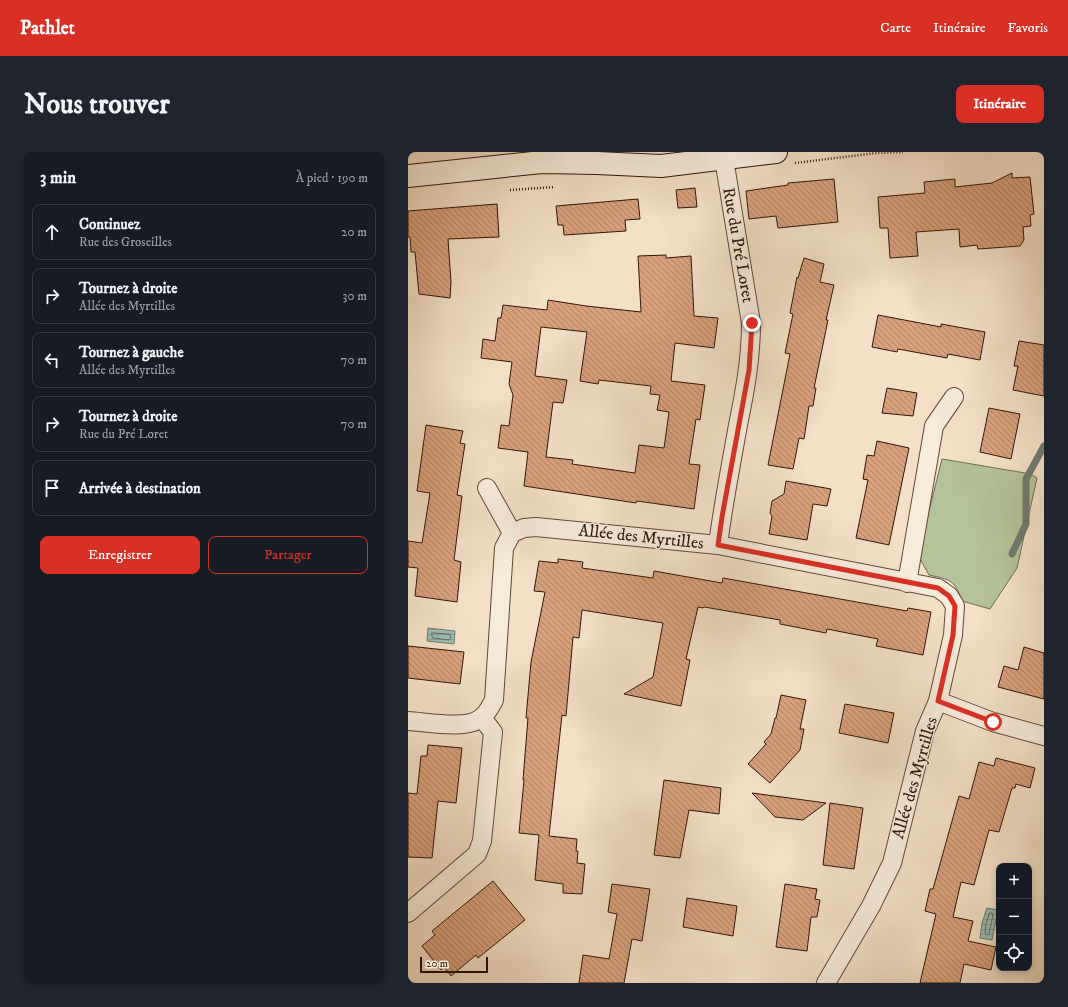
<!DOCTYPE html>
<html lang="fr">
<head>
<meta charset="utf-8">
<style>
  body { margin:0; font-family:"IM FELL DW Pica",serif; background:#20242c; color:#f1f3f6 }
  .controls { position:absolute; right:12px; bottom:12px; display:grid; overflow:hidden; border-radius:8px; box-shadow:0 2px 6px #0003 }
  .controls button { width:36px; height:36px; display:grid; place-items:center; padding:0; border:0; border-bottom:1px solid #363941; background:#171b24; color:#f1f3f6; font:20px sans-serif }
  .scale { position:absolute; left:12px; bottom:10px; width:68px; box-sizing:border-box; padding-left:4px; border:2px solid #311509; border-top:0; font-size:11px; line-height:14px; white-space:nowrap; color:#311509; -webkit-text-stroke:3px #f7ebda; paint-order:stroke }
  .stop { position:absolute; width:12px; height:12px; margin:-9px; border:3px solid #d93025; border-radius:50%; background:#fff }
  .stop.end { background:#d93025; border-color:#fff; box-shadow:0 1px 4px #0008 }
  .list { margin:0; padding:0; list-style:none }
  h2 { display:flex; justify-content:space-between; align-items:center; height:52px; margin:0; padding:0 16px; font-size:17px }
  h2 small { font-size:13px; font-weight:400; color:#9ea1a6 }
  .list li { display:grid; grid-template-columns:26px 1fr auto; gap:12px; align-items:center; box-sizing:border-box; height:56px; margin:0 8px 8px; padding:0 8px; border:1px solid #363941; border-radius:8px }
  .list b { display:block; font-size:15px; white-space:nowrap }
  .list p { margin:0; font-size:13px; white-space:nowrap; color:#9ea1a6 }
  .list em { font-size:13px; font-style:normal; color:#9ea1a6 }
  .actions { display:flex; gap:8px; padding:12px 16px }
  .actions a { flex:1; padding:9px 0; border:1px solid #d93025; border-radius:8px; text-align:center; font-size:14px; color:#d93025 }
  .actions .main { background:#d93025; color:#fff }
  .icon { flex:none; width:22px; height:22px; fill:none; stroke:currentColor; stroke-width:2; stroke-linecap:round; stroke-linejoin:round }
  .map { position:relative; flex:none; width:636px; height:831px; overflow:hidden; border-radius:8px }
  header { display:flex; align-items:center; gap:24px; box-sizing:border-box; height:56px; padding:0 20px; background:#d93025; color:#fff }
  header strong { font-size:19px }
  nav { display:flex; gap:22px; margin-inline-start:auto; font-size:14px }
  .intro { display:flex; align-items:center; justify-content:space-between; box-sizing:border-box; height:96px; padding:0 24px }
  h1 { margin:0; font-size:28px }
  .button { padding:10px 18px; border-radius:8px; background:#d93025; color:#fff; font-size:14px; font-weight:700 }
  main { display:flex; gap:24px; padding:0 24px }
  aside { flex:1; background:#171b24; border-radius:8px; box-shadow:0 2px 6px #0003 }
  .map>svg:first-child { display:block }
</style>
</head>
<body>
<header>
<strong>Pathlet</strong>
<nav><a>Carte</a><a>Itinéraire</a><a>Favoris</a></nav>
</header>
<div class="intro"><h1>Nous trouver</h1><a class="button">Itinéraire</a></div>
<main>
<aside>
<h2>3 min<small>À pied · 190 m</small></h2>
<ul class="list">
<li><svg class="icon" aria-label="ahead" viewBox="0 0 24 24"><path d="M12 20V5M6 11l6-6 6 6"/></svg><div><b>Continuez</b><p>Rue des Groseilles</p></div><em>20 m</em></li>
<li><svg class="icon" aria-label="right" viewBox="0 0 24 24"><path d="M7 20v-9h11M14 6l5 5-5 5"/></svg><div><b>Tournez à droite</b><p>Allée des Myrtilles</p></div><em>30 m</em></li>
<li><svg class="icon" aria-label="left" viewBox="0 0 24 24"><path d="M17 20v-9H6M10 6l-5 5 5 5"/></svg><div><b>Tournez à gauche</b><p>Allée des Myrtilles</p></div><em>70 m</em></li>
<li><svg class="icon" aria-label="right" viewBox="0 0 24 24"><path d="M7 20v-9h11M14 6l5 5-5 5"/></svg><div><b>Tournez à droite</b><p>Rue du Pré Loret</p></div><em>70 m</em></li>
<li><svg class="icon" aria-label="arrive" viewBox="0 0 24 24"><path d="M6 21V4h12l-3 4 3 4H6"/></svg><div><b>Arrivée à destination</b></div></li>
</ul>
<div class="actions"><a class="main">Enregistrer</a><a>Partager</a></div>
</aside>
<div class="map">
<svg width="636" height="831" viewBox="0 0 636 831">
  <defs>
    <pattern id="water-rules" width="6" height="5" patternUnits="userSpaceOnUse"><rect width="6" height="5" fill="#9bbdb4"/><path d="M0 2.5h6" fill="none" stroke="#86a299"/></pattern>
    <pattern id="building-back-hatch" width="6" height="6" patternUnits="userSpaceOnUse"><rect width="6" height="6" fill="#d7a17d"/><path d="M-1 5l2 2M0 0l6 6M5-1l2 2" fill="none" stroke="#af8265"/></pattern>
  </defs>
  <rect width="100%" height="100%" fill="#f3e0c6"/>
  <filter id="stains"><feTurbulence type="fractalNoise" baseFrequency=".005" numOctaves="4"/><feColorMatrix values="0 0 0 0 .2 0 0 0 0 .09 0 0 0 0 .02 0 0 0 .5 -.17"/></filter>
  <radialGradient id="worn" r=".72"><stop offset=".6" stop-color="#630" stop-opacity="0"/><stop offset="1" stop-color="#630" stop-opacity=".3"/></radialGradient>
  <!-- park -->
  <path fill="#b5c399" stroke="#736c51" d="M534,307L623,322L629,326L609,416L582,457L554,449C546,427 543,428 521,423L510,403Z"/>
  <!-- water -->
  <path fill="url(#water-rules)" stroke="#717a70" d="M20,476L47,479L46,492L19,489Z
    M579,756L590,758L584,788L572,786L574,771Z"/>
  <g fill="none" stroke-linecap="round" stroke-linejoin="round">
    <!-- shore -->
    <path stroke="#66695e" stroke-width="1" d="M24,481L42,482L43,486L41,488L25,486L24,484Z
      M582,761H584L585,763L581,782L579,783L577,781L578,772Z"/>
    <!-- stream -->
    <path stroke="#717a70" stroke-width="7" d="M604,402L618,372V327L636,294"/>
  </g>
  <!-- building -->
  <path fill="url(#building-back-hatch)" stroke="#311509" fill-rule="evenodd" d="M604,21V26L622,25L626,62L622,63L623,74L615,75L616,88L612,94L570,97L569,93L552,95L551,77L508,80L510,104L482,106L480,76H472L470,45L517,41L516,30L547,27V35L584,31Z
    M426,27L430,70L370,76L368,64L341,67L338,39L380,33V31Z
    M287,36L289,55L270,56L268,38Z
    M230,47L232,67L217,68L218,79L156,83L155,73H150L148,54Z
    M89,52L91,85L40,87L43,130L42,146L11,142L7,100H3L2,85H0V59Z
    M258,103V106L283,104L286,164L310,166L306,196L267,191L263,229L297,233L292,268L288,267L281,312L292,313L286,357L229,349L228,351L116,334L120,300L90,296L93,273L101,274L105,243L101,232L104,210L73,206L75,187L87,189L90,166H93L95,153L139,158L140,148L178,154L233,160L230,104ZM133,175L179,180L172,229L190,232L191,228L243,234L242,242L252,243L249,258L261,260L256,296L231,293L227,321L164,312L165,308L138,305L145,250L155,251L159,228L127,224Z
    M396,106L416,112L412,130L426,133L418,168H420L406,236H408L405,254H401L396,287L391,286L385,317L360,313L382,202L377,201L385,162L382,161L389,125L390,126Z
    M470,163L533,175V172L577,180L572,208L540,202L539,206L490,197L489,200L464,195Z
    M611,189L636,193V244L605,238L610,214H606Z
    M479,236L509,241L505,264L474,261Z
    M581,256L612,262L603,307L572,300Z
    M18,273L55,279L52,291L57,292L49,343L54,344L46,408L53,410L49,450L7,444L10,416L0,415V389L14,391L22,341L9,339Z
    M469,289L501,296L481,393L448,386L460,328L455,327L459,303L466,304Z
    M378,329L423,337L419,354L405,352L399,388L361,382L364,364L362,361L364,349L376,342Z
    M150,407L175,410L174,416L245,426L246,419L314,431L315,426L499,459L500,456L523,460L515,503L468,494L470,487L419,477L418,481L372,472V468L296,455L295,456L290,455L278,507L282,508L273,554L216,542L245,525L255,471L174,458L171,486L165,485L158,564L154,563L141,684L169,687L168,699H170L169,711L177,712L174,742L155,741V732L127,728L131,683L111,681L116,628H115L120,566H118L123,510L137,440L126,439L131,409L150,411Z
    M0,494L56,500L52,532L0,526Z
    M616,495L636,501V547L590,535L596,514L610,518Z
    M373,543L398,548L392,577H396L392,598L362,631L340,612L358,592L356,590L363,582L367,566H368Z
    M437,552L486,561L480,591L431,581Z
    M20,593L54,596L48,651L30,649L24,706L0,705V641L9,642L13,604H19Z
    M588,606L627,616L622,636L608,632L607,636H604L591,680L581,678L566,733L553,730L545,765L565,769L560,789L588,795L583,818L556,812L552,831H512L528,762L517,759L522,737H525L551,644L561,647L571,610L586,614Z
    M256,628L313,636L311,662L281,658L272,706L246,703Z
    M344,641L418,651L395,668L367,665Z
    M422,651L455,656L446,717L415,713Z
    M85,729L117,768L70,806L68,803L43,824L36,815L33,818L14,794L27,783L24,779Z
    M204,732L242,737L234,789L224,787L216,831H171L175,803L201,807L209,762L200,760Z
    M377,732L409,737L407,747L412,748L409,765H403L399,799L368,795Z
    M279,746L329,754L325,784L275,775Z"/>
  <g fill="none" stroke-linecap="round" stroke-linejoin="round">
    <defs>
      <path id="minor" d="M79,336L104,381
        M310,393C315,353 323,313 330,273C337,239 343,206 343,171L316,7
        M499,431L526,274L546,245
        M530,549L585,570L636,584
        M0,569C19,570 59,578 73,566C79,562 82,555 86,548L96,396L104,381L116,376L128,375L310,393L530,436L541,444L547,454L545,483L530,549L517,579L484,711L463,754L418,831
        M0,761L69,702L74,689L85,580L74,566"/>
      <path id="secondary" d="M0,24L134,10L189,11L253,14L368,0"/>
    </defs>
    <!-- minor casing -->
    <use href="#minor" stroke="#624838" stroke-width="20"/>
    <!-- secondary casing -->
    <use href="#secondary" stroke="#311509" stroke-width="24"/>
    <!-- path -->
    <path stroke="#311509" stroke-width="2.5" stroke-dasharray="1 2" stroke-linecap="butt" d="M387,11L468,1L495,0
      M102,38L147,35"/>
    <!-- minor -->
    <use href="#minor" stroke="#f7ebda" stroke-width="18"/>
    <!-- secondary -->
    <use href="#secondary" stroke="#f7ebda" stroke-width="22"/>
  </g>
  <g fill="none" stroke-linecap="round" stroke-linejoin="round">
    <!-- route -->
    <path stroke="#d93025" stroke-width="5" d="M344,171L341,218L314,365L310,393L530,436L541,444L547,454L545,483L530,549L585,570"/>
  </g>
  <g text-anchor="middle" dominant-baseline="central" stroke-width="3" stroke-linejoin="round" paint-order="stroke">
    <!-- street labels -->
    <g font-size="17" fill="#311509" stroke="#f7ebda">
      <text transform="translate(330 93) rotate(80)">Rue du Pré Loret</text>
      <text transform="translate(233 385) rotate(6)">Allée des Myrtilles</text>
      <text transform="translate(507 626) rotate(-74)">Allée des Myrtilles</text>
    </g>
  </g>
  <rect width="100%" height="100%" filter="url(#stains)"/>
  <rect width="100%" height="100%" fill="url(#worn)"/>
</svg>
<div class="controls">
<button>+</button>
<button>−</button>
<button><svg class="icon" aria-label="locate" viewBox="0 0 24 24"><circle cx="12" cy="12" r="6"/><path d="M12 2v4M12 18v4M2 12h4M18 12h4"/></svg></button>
</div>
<div class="scale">20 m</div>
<div class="stop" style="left:585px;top:570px"></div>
<div class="stop end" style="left:344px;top:171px"></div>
</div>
</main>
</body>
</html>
